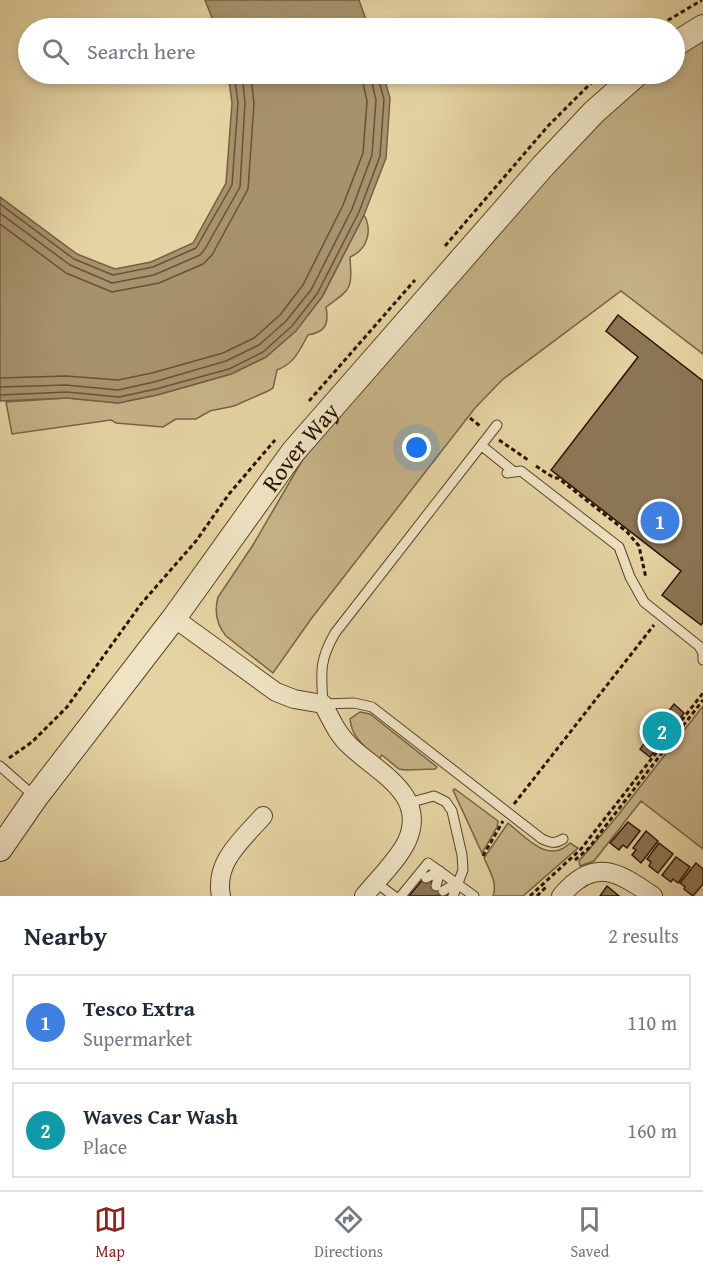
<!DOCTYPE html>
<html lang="en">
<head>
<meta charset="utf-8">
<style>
  body { margin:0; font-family:"Gentium Book Plus",serif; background:#f6f6f7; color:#1f2937 }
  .you { position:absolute; left:417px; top:448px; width:21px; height:21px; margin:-15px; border:4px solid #fff; border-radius:50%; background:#1a73e8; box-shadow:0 0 0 9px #1a73e833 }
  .badge { display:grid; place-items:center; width:39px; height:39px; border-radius:50%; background:#8f2418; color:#fff; font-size:20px; font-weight:700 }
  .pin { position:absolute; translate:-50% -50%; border:3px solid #fff; box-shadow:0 2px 6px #0006 }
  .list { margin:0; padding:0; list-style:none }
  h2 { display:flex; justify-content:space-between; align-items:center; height:78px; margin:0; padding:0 24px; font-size:26px }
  h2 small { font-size:20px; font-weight:400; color:#747a83 }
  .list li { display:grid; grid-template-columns:39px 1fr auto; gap:18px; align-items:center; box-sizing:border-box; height:96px; margin:0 12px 12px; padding:0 12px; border:2px solid #e0e1e3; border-radius:0px }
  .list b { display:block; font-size:22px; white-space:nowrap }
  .list p { margin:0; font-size:20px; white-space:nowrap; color:#747a83 }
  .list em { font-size:20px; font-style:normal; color:#747a83 }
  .icon { flex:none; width:33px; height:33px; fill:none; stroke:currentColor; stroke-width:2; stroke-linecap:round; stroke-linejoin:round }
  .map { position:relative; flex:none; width:703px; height:896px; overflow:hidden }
  .search { position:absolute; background:#fff; box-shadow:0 3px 9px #0003; left:18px; right:18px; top:18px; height:66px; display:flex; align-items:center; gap:15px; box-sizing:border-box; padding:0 21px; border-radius:33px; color:#747a83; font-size:22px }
  .sheet { height:294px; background:#fff }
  nav { display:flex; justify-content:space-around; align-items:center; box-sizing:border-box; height:84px; border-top:2px solid #e0e1e3; background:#fff; font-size:16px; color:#747a83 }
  nav a { display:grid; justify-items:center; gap:3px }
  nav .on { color:#8f2418 }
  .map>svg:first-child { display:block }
</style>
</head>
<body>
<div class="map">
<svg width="703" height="896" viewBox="0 0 703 896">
  <rect width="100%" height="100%" fill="#e5d4a3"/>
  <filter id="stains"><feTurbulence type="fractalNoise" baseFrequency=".00333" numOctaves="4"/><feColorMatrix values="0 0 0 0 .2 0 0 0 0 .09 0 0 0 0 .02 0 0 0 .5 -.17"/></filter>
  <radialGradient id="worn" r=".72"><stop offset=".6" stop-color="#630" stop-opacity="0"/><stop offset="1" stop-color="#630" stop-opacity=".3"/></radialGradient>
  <!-- green -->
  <path fill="#c5b387" stroke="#786344" stroke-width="1.5" d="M703,39V354L621,291L502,380L475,408L311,619L273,673L226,636C216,624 214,612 218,597L253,545L303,459L566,155L640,83L653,74H674L675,57Z
    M364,215C373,231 367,250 350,257C352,290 352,288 326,307C329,324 326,332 308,335C299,351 295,363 277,370L273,388L268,391L234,406L210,411L196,419H176L163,427L116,423L111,420L12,434L6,402L67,398L118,403L157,395L231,374L266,357L322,297Z
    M703,706V849L641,801L594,861L580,866L579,861L615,819Z
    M360,712L370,714L437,767L435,769L405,770L399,769L382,755L379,759C366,748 351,737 350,719Z
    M455,789L498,821L497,827L482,853L453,790Z
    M508,823C526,837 548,865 570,843L578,848L523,896H493C498,883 489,870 484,858Z"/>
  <!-- water -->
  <path fill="#a6926c" stroke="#755f41" stroke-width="1.5" d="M205,0H359L369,28H216Z
    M228,74H383L390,98L386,158L364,215L322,297L296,331L266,357L231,374L157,395L118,403L67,398L0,401V197L77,254L115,269L151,262L193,243L226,183L232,103Z"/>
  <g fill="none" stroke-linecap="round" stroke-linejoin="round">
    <!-- shore -->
    <path stroke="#685236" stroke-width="1.5" d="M0,204L74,259L113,275L153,267L196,248L232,185L238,103L234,74
      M0,213L70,265L112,283L154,275L200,255L205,249L240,187L245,103L242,74
      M0,224L66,273L112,292L159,283L203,264L212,255L248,189L254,104L251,74
      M0,378L66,376L118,380L152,373L223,353L254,338L280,315L303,285L343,205L363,153L367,101L361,74
      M0,387L66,385L118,390L154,382L226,361L259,345L286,321L311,290L352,209L372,155L376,100L370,74
      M0,395L67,392L119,397L156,389L229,369L263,352L292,326L317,294L359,212L380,156L384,99L377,74"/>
  </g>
  <!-- building -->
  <path fill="#8c7755" stroke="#2b1300" stroke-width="1.5" d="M618,315L703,381V622L701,625L662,595L681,571L551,470L638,357L606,331Z
    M674,704L684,713L650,757L640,749Z
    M628,822L640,831L627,848L623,845L619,850L610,843Z
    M646,831L658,841L641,863L632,855L636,850L633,848Z
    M659,843L673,854L658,873L649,866L651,862L647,859Z
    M676,857L690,867L678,883L673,879L671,882L662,875Z
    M696,863L703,869V884L693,896L684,889L685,887L680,883Z
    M425,877L450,896H409Z
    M607,886L619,896H600Z"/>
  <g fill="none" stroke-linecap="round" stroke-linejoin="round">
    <defs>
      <path id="service" d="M497,425L335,633C319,661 321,672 323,704L354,703L372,707L542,839C551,843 555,844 563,839
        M482,446L513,471
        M507,473L521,471L619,547L630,577L644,602L699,646L703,653V660
        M0,766L34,796
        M408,803L434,796L446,802L452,811L462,855L463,870L453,896
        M426,878L440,871
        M375,882L394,896
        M436,886L440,871
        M443,891L456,883
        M401,896L428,863L474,896"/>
      <path id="minor" d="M174,618L276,692L294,699L323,704C331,719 337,734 350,746C377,772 428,794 407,841C398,860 377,880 364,896
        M221,896C214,862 242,840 263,816
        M561,896C594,856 618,872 653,896"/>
      <g id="tertiary">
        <path d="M674,45L703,27"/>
        <path id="s1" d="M0,849L36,797L174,618L293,452L543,166L594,112L637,74"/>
      </g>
    </defs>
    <!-- service casing -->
    <use href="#service" stroke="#5a4329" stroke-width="11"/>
    <!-- minor casing -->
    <use href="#minor" stroke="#5a4329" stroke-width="20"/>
    <!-- tertiary casing -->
    <use href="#tertiary" stroke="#5a4329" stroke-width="26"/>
    <!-- path -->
    <path stroke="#2b1300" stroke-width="3" stroke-dasharray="4.5 3" stroke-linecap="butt" d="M655,28L702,0
      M445,246L548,126L600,74
      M309,401L415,280
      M470,418L480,426
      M499,440L528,460
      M536,466L554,478H558L627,532L639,546L646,578
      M9,758L32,742L67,707L141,604L196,541L229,494L275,440
      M514,804L654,625
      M483,856L503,821
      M575,860L589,848L604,828L703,700
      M530,896L581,849L703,693
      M537,896L546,887"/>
    <!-- service -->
    <use href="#service" stroke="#eee3c3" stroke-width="9"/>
    <!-- minor -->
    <use href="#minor" stroke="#eee3c3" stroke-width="18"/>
    <!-- tertiary -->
    <use href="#tertiary" stroke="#eee3c3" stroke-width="24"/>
  </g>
  <g text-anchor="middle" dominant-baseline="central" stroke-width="5" stroke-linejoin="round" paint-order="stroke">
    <!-- street labels -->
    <g font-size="24" fill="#2b1300" stroke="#eee3c3">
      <text stroke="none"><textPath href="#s1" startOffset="502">Rover Way</textPath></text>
    </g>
  </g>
  <rect width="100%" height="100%" filter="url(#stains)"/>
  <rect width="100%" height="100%" fill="url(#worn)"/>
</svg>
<div class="you"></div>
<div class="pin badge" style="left:660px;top:521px;background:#3f7fe0">1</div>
<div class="pin badge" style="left:662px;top:731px;background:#0f9aa8">2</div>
<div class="search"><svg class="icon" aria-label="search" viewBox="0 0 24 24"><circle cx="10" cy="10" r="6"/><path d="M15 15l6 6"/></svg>Search here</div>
</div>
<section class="sheet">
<h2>Nearby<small>2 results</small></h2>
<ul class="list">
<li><span class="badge" style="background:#3f7fe0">1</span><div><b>Tesco Extra</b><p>Supermarket</p></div><em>110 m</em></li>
<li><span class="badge" style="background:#0f9aa8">2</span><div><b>Waves Car Wash</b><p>Place</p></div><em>160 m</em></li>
</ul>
</section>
<nav>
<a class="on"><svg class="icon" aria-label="map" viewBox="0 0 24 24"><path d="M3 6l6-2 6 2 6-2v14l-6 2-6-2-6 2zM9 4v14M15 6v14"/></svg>Map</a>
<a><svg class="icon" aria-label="directions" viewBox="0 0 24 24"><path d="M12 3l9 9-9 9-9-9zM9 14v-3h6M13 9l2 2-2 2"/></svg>Directions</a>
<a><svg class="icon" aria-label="saved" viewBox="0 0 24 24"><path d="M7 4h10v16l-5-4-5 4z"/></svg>Saved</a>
</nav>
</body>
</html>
